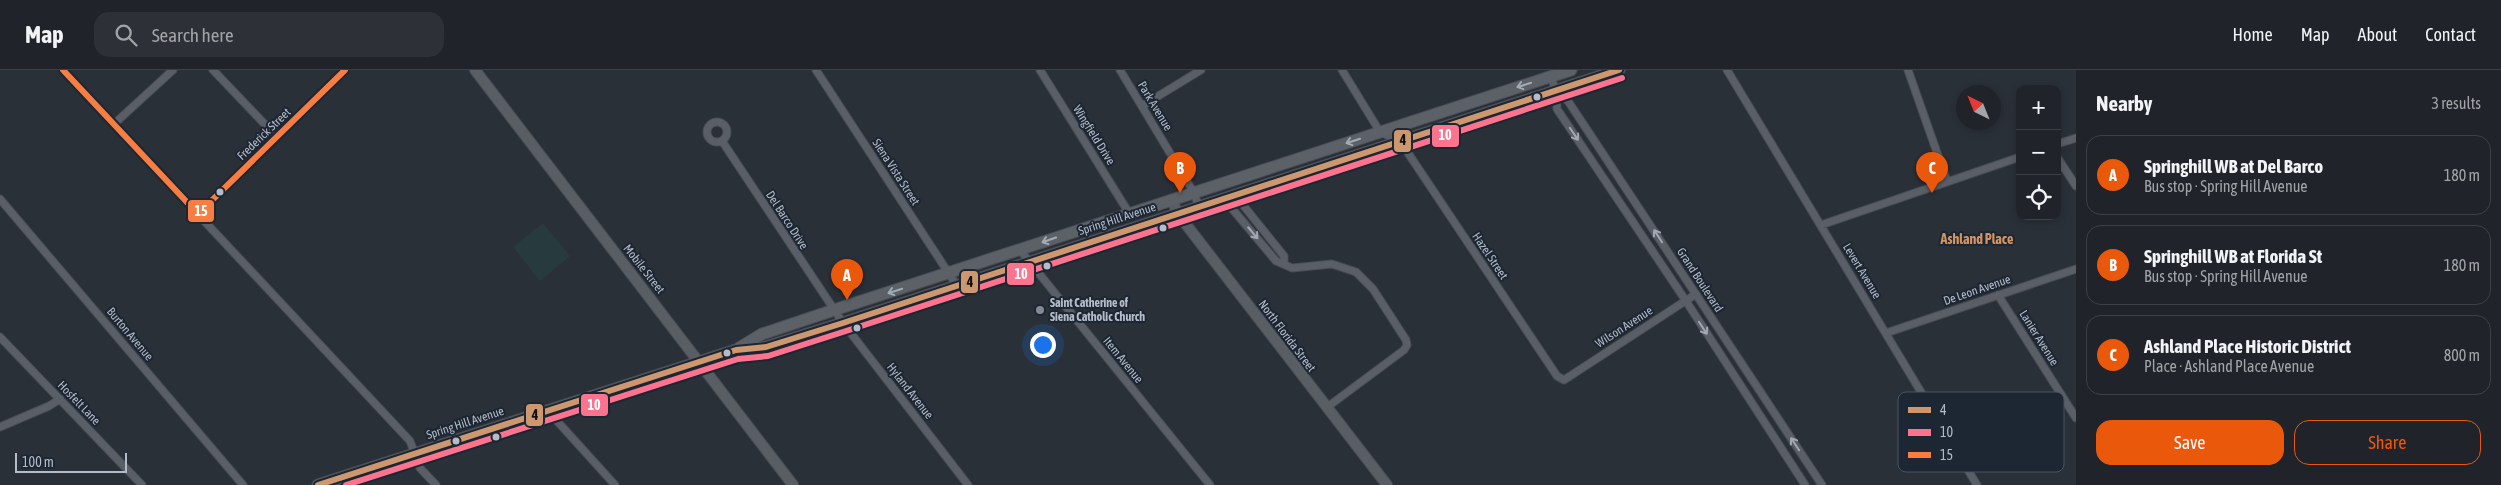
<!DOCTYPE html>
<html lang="en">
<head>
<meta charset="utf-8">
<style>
  body { margin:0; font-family:"Asap Condensed",sans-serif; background:#2d3036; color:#f1f3f6 }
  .controls { position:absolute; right:15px; top:15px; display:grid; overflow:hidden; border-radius:10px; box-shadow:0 2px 8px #0003 }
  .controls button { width:45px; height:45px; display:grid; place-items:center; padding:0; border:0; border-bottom:1px solid #3d4147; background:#20242a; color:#f1f3f6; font:25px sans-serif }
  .compass { position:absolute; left:1956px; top:15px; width:45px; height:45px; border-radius:50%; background:#20242a; box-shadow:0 2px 8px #0003; rotate:317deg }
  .scale { position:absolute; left:15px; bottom:12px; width:112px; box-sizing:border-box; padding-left:5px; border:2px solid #b4bcc9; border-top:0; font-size:14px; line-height:18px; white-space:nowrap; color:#b4bcc9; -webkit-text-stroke:4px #1d2633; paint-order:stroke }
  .you { position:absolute; left:1042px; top:274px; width:18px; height:18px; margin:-12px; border:4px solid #fff; border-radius:50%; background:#1a73e8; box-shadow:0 0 0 8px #1a73e833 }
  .badge { display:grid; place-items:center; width:32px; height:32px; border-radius:50%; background:#ea580c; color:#fff; font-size:16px; font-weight:700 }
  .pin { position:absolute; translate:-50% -41px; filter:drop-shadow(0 1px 2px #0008) }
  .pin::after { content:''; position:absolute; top:26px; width:18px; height:15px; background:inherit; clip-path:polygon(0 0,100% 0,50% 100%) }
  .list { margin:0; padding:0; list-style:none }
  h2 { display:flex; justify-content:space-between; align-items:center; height:65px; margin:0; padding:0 20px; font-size:21px }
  h2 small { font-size:16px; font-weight:400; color:#a2a4a8 }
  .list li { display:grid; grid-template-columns:32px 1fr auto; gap:15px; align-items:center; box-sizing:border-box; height:80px; margin:0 10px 10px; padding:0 10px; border:1px solid #3d4147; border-radius:15px }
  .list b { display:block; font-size:19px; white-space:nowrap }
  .list p { margin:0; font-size:16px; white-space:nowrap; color:#a2a4a8 }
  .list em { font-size:16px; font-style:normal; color:#a2a4a8 }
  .actions { display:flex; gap:10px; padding:15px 20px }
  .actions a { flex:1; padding:11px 0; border:1px solid #ea580c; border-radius:15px; text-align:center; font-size:18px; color:#ea580c }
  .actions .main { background:#ea580c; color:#fff }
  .icon { flex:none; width:28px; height:28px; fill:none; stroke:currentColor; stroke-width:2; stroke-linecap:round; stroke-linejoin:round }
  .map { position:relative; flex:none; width:2076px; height:415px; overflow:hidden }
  header { display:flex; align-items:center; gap:30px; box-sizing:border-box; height:70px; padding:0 25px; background:#20242a; border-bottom:1px solid #3d4147 }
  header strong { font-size:24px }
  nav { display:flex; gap:28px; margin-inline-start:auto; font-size:18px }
  .search { width:350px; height:45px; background:#2d3036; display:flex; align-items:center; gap:12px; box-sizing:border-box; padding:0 18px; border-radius:15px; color:#a2a4a8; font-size:19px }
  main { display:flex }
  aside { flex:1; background:#20242a }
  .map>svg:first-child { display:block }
</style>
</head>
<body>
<header>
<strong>Map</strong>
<div class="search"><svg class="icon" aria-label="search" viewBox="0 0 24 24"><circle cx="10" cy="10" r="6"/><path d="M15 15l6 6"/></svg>Search here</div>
<nav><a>Home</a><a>Map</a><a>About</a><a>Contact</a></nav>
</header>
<main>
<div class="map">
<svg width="2076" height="415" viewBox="0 0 2076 415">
  <rect width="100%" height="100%" fill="#2a3038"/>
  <!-- pitch -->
  <path fill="#273a3e" d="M543,153L570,186L540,211L513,177Z"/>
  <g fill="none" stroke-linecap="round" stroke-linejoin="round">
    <defs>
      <path id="street" d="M63,0L410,371L420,398L436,415
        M213,0L277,67
        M816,0L957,216
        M1040,0L1129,143
        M1120,0L1194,123L1199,137
        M1342,0L1380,62L1400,71L1557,306L1564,310L1696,224
        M1727,0L1977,415
        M1908,0L1947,111
        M1551,7L1556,21L1557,39L1686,231L1805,415
        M1556,21L1568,31L1822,415
        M1142,36L1201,0
        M707 62a10 10 0 1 1 20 0a10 10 0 1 1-20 0Z
        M114,54L173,0
        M722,71L843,253L968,415
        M2057,74L2076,68
        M2057,87L2076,116
        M1235,125L1284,186V193
        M0,129L243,415
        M1224,129L1276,191L1292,198L1332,194L1356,202L1373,219L1406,270L1407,275L1404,280L1326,338
        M198,144L345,0
        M1821,155L2020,87
        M1020,180L1210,415
        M1998,225L2076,348
        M1886,263L2076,199
        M0,267L142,415
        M548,341L615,415
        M0,357L49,336L60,329"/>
      <path id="secondary" d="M475,0L793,415
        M1172,130L1178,144L1387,415"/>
      <path id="primary" d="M739,278L762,264L834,240L1571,0
        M318,415L736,280L766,277L843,253L1619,0"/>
    </defs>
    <!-- street casing -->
    <use href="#street" stroke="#484c53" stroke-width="9"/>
    <!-- secondary casing -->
    <use href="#secondary" stroke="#484c53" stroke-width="12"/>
    <!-- primary casing -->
    <use href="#primary" stroke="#484c55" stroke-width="13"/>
    <!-- street -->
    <use href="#street" stroke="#5a5e66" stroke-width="7"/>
    <!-- secondary -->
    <use href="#secondary" stroke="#595d64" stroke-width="10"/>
    <!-- primary -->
    <use href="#primary" stroke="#5c6168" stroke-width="11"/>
    <defs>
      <path id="bus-1" d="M318,415L736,280L766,277L843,253L1619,0"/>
      <path id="bus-2" d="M346,415L738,289L768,286L846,261L1622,8"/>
      <path id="bus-3" d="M63,0L198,144L345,0"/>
    </defs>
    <!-- bus-1 casing -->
    <use href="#bus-1" stroke="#1d2633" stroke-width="10"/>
    <!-- bus-2 casing -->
    <use href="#bus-2" stroke="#1d2633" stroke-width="10"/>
    <!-- bus-3 casing -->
    <use href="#bus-3" stroke="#1d2633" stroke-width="10"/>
    <!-- bus-1 -->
    <use href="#bus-1" stroke="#cd976f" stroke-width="6"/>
    <!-- bus-2 -->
    <use href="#bus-2" stroke="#fc738d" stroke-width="6"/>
    <!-- bus-3 -->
    <use href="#bus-3" stroke="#f77d43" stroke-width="6"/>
  </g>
  <!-- one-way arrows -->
  <defs><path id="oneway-shaft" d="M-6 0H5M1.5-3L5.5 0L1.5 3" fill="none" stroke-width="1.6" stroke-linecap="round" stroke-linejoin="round" transform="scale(1.25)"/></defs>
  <g stroke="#a2aab6">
    <use href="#oneway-shaft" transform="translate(1524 15) rotate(162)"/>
    <use href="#oneway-shaft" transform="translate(1353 71) rotate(162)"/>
    <use href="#oneway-shaft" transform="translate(1049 170) rotate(161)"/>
    <use href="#oneway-shaft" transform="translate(895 221) rotate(162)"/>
  </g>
  <g stroke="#a2a9b5">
    <use href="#oneway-shaft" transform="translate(1574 64) rotate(56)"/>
    <use href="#oneway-shaft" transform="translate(1253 163) rotate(50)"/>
    <use href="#oneway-shaft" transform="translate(1658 166) rotate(-123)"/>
    <use href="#oneway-shaft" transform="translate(1703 258) rotate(57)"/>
    <use href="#oneway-shaft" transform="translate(1795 374) rotate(-123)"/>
  </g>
  <!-- markers -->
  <g fill="#b4bcc9" stroke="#1d2633" stroke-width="2">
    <circle cx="1537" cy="27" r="4.5"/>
    <circle cx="220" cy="122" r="4.5"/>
    <circle cx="1163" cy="158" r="4.5"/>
    <circle cx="1047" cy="196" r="4.5"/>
    <circle cx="857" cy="258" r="4.5"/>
    <circle cx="727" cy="283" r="4.5"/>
    <circle cx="496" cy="367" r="4.5"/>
    <circle cx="456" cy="371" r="4.5"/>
  </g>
  <circle fill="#848b96" stroke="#1d2633" stroke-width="2" cx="1040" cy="240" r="5"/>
  <g text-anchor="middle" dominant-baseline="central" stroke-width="4" stroke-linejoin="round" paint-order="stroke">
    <!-- street labels -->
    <g font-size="12" fill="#b4bcc9" stroke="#1d2633">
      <text transform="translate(1155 36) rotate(59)">Park Avenue</text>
      <text transform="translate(264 64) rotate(-44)">Frederick Street</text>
      <text transform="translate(1094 65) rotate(58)">Wingfield Drive</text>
      <text transform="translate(896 102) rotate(57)">Siena Vista Street</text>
      <text transform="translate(1117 149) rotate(-18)">Spring Hill Avenue</text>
      <text transform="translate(787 150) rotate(57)">Del Barco Drive</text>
      <text transform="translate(1490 186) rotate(56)">Hazel Street</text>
      <text transform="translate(644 199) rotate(52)">Mobile Street</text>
      <text transform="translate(1862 201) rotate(59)">Levert Avenue</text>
      <text transform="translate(1700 210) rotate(57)">Grand Boulevard</text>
      <text transform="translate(1977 220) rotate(-19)">De Leon Avenue</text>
      <text transform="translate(1624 257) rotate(-33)">Wilson Avenue</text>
      <text transform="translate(130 264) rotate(50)">Burton Avenue</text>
      <text transform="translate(1287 266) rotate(53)">North Florida Street</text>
      <text transform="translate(2039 268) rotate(58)">Lanier Avenue</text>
      <text transform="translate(1123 290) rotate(51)">Item Avenue</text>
      <text transform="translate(910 321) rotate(52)">Hyland Avenue</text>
      <text transform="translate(79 333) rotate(46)">Hosfelt Lane</text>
      <text transform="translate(465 353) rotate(-18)">Spring Hill Avenue</text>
    </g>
    <!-- poi labels -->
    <g font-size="12" font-weight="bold" fill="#b4bcc9" stroke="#1d2633" text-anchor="start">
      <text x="1050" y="233">Saint Catherine of<tspan x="1050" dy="14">Siena Catholic Church</tspan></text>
    </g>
    <!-- neighbourhood labels -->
    <g font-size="14" font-weight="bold" fill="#d59563" stroke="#1d2633">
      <text x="1977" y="169">Ashland Place</text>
    </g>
  </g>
  <!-- legend -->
  <rect x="1898" y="322" width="166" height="80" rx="8" fill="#1d2633" stroke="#4a5360" stroke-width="1"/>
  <rect x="1908" y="337" width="23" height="6" fill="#cd976f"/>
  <rect x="1908" y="359" width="23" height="7" fill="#fc738d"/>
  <rect x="1908" y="382" width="23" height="6" fill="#f77d43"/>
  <g font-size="14" fill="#b4bcc9">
    <text x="1940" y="345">4</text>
    <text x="1940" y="367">10</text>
    <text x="1940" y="390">15</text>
  </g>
  <g stroke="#1d2633" stroke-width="2">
    <rect x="1431" y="54" width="29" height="24" rx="5" fill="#fc738d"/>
    <rect x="1393" y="59" width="19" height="24" rx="5" fill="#cd976f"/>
    <rect x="187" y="129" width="28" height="24" rx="5" fill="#f77d43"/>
    <rect x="1006" y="192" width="29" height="24" rx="5" fill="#fc738d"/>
    <rect x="960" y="200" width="19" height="24" rx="5" fill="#cd976f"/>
    <rect x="580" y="323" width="29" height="24" rx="5" fill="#fc738d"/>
    <rect x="525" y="333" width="19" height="24" rx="5" fill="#cd976f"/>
  </g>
  <g font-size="14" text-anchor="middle" font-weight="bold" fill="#fff">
    <text x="1445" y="70">10</text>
    <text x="201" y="146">15</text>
    <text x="1021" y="209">10</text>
    <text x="594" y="340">10</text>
  </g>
  <g font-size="14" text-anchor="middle" font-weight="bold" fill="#111">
    <text x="1403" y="75">4</text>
    <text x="970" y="217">4</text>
    <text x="535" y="350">4</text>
  </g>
</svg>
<div class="controls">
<button>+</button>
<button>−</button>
<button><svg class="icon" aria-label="locate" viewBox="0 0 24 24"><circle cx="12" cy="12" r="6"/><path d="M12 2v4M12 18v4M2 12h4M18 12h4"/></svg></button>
</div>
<svg class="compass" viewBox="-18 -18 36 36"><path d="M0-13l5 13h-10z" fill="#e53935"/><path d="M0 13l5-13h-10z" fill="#a2a4a8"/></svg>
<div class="scale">100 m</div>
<div class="you"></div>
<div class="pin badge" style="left:847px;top:230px">A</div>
<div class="pin badge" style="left:1180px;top:123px">B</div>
<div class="pin badge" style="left:1932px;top:123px">C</div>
</div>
<aside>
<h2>Nearby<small>3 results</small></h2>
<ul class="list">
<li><span class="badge">A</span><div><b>Springhill WB at Del Barco</b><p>Bus stop · Spring Hill Avenue</p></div><em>180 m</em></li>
<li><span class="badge">B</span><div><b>Springhill WB at Florida St</b><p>Bus stop · Spring Hill Avenue</p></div><em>180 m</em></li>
<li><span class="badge">C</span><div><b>Ashland Place Historic District</b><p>Place · Ashland Place Avenue</p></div><em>800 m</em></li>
</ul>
<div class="actions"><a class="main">Save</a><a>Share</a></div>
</aside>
</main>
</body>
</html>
